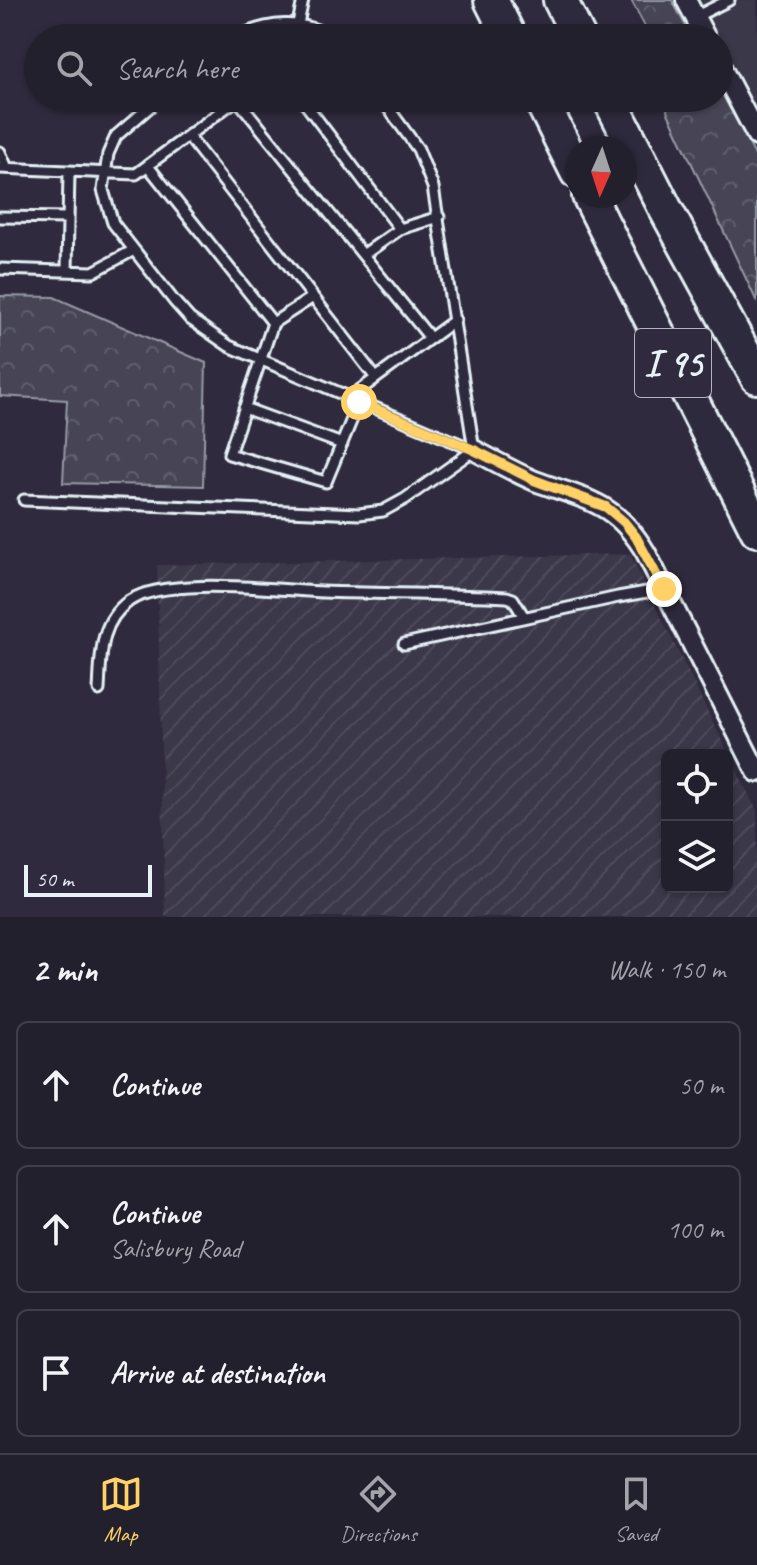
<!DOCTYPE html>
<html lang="en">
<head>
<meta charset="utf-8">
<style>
  body { margin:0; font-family:Caveat,sans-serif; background:#2b2836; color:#f1f3f6 }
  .controls { position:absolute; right:24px; bottom:24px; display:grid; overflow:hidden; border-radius:12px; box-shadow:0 2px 6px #0004 }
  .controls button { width:72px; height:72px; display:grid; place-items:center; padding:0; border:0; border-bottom:2px solid #403e4a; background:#23202e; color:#f1f3f6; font:40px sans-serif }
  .compass { position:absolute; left:565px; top:136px; width:72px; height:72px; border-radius:50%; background:#23202e; box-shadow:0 2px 6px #0004; rotate:183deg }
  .scale { position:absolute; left:24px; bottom:20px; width:128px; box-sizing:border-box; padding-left:8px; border:4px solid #e8f1f8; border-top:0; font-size:22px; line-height:28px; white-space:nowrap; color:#e8f1f8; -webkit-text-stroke:6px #2f2a3d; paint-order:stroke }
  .stop { position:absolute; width:24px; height:24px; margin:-18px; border:6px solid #ffd166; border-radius:50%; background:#fff }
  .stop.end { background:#ffd166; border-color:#fff; box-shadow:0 2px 8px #0008 }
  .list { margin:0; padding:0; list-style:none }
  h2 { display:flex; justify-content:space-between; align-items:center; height:104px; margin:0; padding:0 32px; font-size:34px }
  h2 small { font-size:26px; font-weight:400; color:#a3a3aa }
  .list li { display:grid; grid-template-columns:52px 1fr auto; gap:24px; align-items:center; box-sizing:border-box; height:128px; margin:0 16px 16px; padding:0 16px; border:2px solid #403e4a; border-radius:12px }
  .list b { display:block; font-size:30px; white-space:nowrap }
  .list p { margin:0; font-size:26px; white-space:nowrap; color:#a3a3aa }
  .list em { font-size:26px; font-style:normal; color:#a3a3aa }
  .icon { flex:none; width:44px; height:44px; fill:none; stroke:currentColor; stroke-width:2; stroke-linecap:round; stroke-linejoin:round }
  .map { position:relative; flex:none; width:757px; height:917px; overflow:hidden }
  .search { position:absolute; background:#23202e; box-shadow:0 2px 6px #0004; left:24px; right:24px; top:24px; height:88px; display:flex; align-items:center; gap:20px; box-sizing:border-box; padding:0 28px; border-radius:44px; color:#a3a3aa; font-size:30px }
  .sheet { height:536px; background:#23202e }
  nav { display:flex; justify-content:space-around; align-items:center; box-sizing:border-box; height:112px; border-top:2px solid #403e4a; background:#23202e; font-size:22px; color:#a3a3aa }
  nav a { display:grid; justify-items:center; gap:4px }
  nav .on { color:#ffd166 }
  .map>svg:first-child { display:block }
</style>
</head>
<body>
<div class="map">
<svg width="757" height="917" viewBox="0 0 757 917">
  <defs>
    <pattern id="industrial-furrows" width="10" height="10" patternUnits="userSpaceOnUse" patternTransform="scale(2)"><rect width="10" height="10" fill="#3b3749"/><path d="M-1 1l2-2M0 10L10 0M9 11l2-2" fill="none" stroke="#4e4b5b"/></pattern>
    <pattern id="forest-crowns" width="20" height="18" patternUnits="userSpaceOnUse" patternTransform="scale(2)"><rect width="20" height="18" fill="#464455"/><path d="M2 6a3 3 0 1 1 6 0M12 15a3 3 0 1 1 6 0" fill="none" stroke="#615f6e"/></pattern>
  </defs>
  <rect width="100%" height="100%" fill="#2f2a3d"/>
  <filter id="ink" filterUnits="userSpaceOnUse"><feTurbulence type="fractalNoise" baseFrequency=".0125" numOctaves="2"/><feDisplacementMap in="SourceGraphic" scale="16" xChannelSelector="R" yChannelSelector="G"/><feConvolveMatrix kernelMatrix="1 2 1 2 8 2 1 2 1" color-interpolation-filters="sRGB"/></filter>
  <g filter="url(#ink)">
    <!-- built -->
    <path fill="#3b3749" d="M697,0H757V121L719,44V38H716Z"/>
    <!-- industrial -->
    <path fill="url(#industrial-furrows)" fill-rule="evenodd" d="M630,554L757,811V917H165L157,565ZM667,755H727V887H667Z"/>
    <!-- forest -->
    <path fill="url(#forest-crowns)" stroke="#979aa6" stroke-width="2" d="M631,0H672L692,38H651Z
      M719,88L757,159V302L667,111L669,98H719Z
      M0,296L54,297L206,363L203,486L63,483L67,400L0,396Z"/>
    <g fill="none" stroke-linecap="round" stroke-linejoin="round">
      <defs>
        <path id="service" d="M695,17L729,0
          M236,38C266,22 303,18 332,38
          M295,38L303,0
          M160,98L116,136L108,154L103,190L113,223L174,301L190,319L229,346L474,450
          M301,98L400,229
          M381,98L418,149L433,187L474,450
          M237,99L430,338
          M188,136L376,378
          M0,152L7,168
          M148,166L273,323
          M0,168L136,174L239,98
          M0,217L68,218
          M363,255L400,229L439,217
          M0,269L93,272L134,250
          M67,271L69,173
          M313,297L273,323L229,454L326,482L359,402
          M349,398L455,320
          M244,408L342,444
          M24,500L359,514L383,511L405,499L474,450
          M404,644L618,597L664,589
          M99,690C101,657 99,622 129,601C164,576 278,590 323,592C384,594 446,594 507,597L513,599L524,617"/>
        <path id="minor" d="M686,0L706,38
          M719,63L757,136
          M474,450C494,461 514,472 535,481C587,500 616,502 646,553L757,772"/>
        <path id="motorway" d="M491,0L510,38
          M560,0L579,38
          M540,98L577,172
          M609,98L666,210L757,377
          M589,196L757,530"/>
      </defs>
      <!-- service casing -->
      <use href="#service" stroke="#e8f1f8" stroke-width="15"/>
      <!-- minor casing -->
      <use href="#minor" stroke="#e8f1f8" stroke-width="24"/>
      <!-- motorway casing -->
      <use href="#motorway" stroke="#e8f1f8" stroke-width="38"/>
      <!-- service -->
      <use href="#service" stroke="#2f2a3d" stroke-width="9"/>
      <!-- minor -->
      <use href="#minor" stroke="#2f2a3d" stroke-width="18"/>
      <!-- motorway -->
      <use href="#motorway" stroke="#2f2a3d" stroke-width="32"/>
    </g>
  </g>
  <g fill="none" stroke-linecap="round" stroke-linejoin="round" filter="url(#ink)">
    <!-- route -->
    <path stroke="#ffd166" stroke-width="10" d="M359,402L474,450L534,480L606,507L624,522L636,537L664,589"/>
  </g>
  <g text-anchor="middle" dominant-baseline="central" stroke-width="6" stroke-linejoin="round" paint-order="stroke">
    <!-- shield labels -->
    <rect fill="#2f2a3d" stroke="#b0b5c0" stroke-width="2" x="635" y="329" width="76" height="68" rx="6"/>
    <g font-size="38" font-weight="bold" fill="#e8f1f8">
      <text x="673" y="363">I 95</text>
    </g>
  </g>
</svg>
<div class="controls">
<button><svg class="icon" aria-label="locate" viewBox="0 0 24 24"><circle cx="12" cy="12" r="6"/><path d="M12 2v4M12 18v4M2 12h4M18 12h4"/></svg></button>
<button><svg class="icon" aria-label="layers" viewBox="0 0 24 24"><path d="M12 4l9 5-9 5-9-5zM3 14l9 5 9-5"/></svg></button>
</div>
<svg class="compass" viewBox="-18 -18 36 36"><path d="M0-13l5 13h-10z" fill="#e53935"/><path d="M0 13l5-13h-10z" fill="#a3a3aa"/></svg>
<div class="scale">50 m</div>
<div class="stop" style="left:359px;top:402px"></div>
<div class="stop end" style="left:664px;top:589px"></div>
<div class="search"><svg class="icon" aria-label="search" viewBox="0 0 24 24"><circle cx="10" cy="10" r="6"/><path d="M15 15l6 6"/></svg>Search here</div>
</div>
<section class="sheet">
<h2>2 min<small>Walk · 150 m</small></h2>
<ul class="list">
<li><svg class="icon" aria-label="ahead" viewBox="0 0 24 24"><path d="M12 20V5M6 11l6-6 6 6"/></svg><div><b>Continue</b></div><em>50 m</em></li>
<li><svg class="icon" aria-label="ahead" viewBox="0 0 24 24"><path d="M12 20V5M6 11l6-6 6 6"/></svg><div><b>Continue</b><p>Salisbury Road</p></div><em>100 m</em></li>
<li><svg class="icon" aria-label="arrive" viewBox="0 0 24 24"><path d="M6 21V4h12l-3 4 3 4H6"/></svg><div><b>Arrive at destination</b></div></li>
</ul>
</section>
<nav>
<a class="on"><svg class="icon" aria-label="map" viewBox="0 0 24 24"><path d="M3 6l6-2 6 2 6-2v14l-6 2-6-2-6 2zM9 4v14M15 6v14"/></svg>Map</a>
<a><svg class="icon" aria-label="directions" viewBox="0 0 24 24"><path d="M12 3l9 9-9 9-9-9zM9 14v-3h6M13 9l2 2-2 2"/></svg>Directions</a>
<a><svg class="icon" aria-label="saved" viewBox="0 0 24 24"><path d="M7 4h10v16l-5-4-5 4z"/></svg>Saved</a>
</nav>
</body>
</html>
